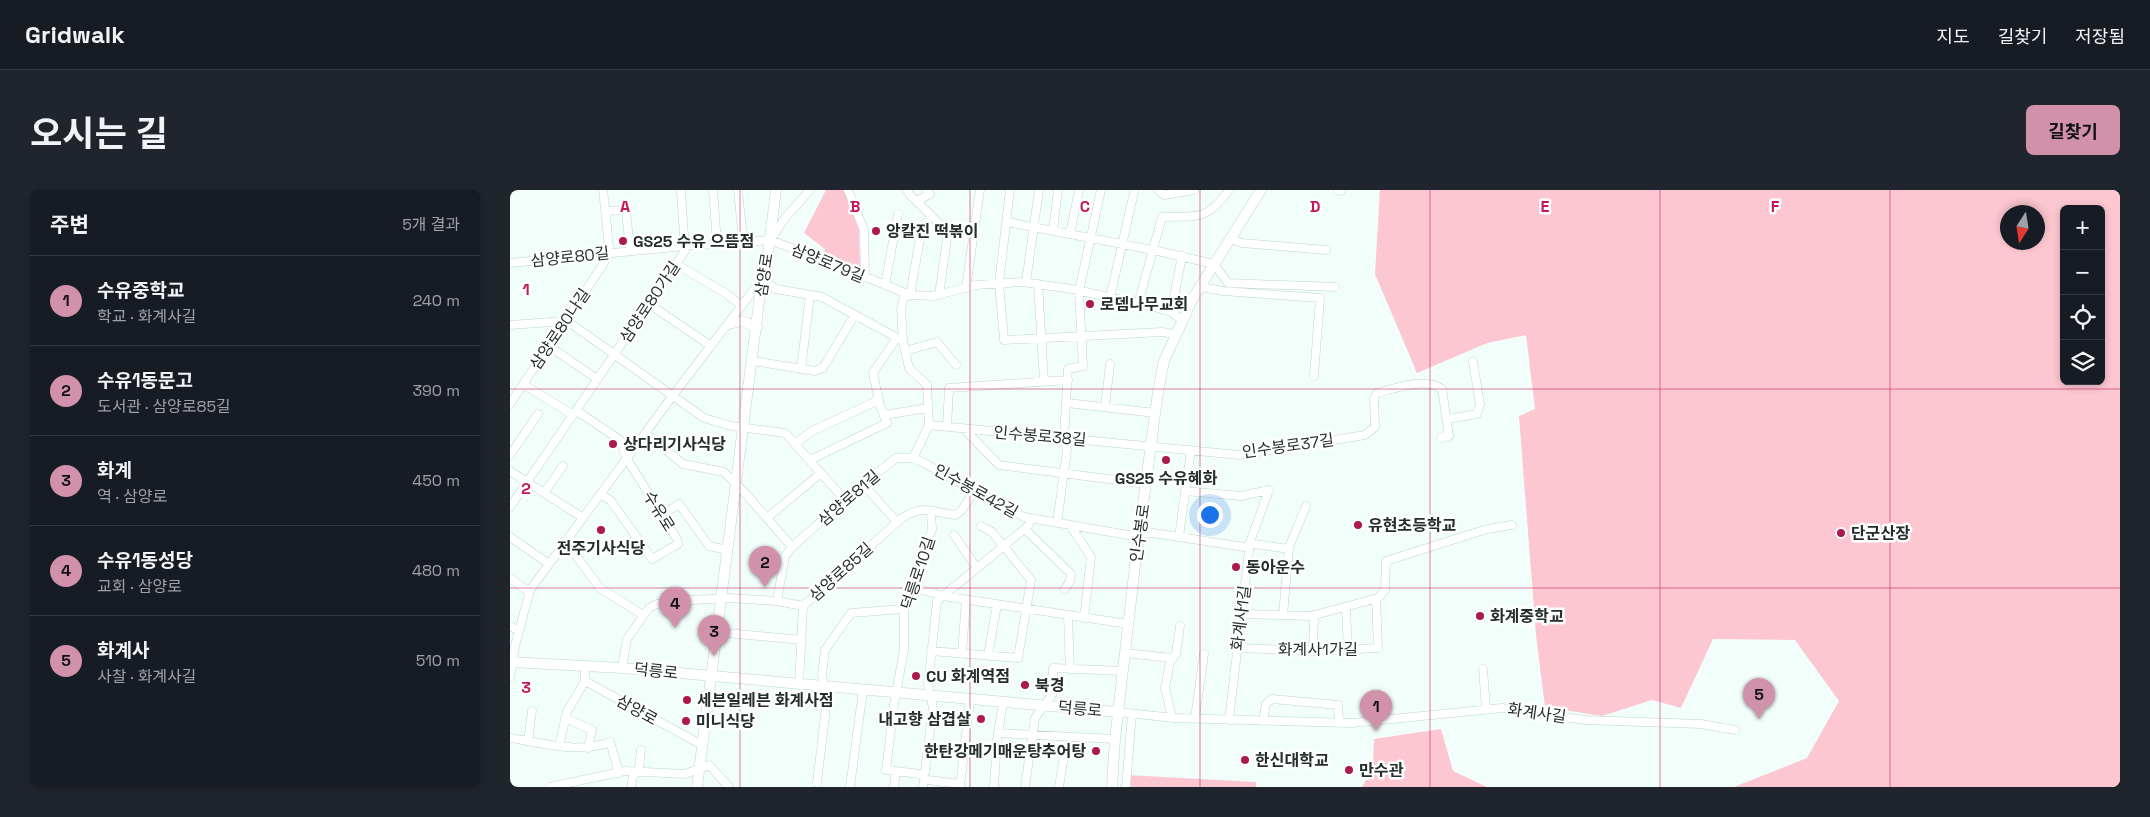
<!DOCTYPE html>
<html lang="ko">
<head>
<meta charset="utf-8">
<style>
  body { margin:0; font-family:"Space Grotesk","Noto Sans KR",sans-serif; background:#20242c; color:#f1f3f6 }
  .controls { position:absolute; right:15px; top:15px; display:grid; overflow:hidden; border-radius:8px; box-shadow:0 2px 8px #0003 }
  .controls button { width:45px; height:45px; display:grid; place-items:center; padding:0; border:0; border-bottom:1px solid #363941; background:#171b24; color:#f1f3f6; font:25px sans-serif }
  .compass { position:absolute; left:1490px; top:15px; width:45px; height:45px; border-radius:50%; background:#171b24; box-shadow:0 2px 8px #0003; rotate:192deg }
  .you { position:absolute; left:699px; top:324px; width:18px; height:18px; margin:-12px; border:4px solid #fff; border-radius:50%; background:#1a73e8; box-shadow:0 0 0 8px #1a73e833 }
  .badge { display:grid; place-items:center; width:32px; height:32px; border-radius:50%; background:#d291ab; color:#111; font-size:16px; font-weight:700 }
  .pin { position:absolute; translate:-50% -41px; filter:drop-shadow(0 1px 2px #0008) }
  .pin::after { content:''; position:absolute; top:26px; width:18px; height:15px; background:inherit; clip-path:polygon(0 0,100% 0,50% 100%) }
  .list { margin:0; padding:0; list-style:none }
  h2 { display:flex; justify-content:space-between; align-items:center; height:65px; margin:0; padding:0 20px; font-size:21px }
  h2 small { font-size:16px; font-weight:400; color:#9ea1a6 }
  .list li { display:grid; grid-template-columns:32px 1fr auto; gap:15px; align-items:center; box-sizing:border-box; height:90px; padding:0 20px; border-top:1px solid #363941 }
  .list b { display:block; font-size:19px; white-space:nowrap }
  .list p { margin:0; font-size:16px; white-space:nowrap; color:#9ea1a6 }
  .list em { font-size:16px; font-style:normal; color:#9ea1a6 }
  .icon { flex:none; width:28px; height:28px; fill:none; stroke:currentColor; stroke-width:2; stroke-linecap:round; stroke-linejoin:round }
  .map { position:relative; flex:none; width:1610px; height:597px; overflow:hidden; border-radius:8px }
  header { display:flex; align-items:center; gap:30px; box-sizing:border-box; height:70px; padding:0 25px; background:#171b24; border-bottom:1px solid #363941 }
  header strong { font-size:24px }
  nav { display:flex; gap:28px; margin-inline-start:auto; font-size:18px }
  .intro { display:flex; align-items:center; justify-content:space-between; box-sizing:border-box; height:120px; padding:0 30px }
  h1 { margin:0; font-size:35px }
  .button { padding:12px 22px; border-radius:8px; background:#d291ab; color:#111; font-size:18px; font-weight:700 }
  main { display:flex; gap:30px; padding:0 30px }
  aside { flex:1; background:#171b24; border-radius:8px; box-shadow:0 2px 8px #0003 }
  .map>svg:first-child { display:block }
</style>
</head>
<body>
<header>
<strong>Gridwalk</strong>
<nav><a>지도</a><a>길찾기</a><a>저장됨</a></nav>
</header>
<div class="intro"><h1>오시는 길</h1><a class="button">길찾기</a></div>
<main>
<aside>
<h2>주변<small>5개 결과</small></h2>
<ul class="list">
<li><span class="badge">1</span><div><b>수유중학교</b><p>학교 · 화계사길</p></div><em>240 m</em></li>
<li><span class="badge">2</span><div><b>수유1동문고</b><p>도서관 · 삼양로85길</p></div><em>390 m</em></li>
<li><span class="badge">3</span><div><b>화계</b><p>역 · 삼양로</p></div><em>450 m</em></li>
<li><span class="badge">4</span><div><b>수유1동성당</b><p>교회 · 삼양로</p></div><em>480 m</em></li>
<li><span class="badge">5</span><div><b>화계사</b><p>사찰 · 화계사길</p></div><em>510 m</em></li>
</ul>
</aside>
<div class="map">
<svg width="1610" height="597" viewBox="0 0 1610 597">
  <rect width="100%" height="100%" fill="#f2fefa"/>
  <!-- green -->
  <path fill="#fcc7d1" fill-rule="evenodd" d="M316,0H334L349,39L350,83L312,68L315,59L294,43Z
    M870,0H1610V597H1224L1297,568L1329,511L1285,450L1203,449L1171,518L1142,510L1092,526L1035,517L1026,445L1009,226L1025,219L1016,145L977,153L907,183L865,84ZM1554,19H1591V191H1554ZM1528,22V52H1498V22Z
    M931,539L943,581L977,597H852L863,576L864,549Z
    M617,585L746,592V597H616Z"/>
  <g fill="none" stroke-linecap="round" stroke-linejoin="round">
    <defs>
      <path id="street" d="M203,0L207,53
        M228,0L233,51
        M338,0L354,40L355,87
        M397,0L400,5L438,42L429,105
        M500,0L489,93L494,150L652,142L665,144
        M648,0L654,5L684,0
        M828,0L831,1
        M406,11L420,4L417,0
        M95,21L116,20L120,61
        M497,32L648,61L704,74L718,93L825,97
        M543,41L548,0
        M560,44L569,0
        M261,49L275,28L300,0
        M720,49L732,53L816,60
        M0,73L175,56L260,50L319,72L400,105L423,106L466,95L512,92L562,99L644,117L661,122L672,130
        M166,74L215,103L232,116
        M516,92L529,0
        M528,94L534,191
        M375,95L388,24
        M692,97L713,101L810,108L804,186
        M456,98L470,0
        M600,108L624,2
        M139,114L201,156
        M628,114L652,27C687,26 697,31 719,0
        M661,122L672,66
        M0,135L42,132L60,133L194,228L221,236L275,243L335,310
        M393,151L391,118L394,107L400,105L412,37L422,26
        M39,156L87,189
        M395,161L427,152L446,175
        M243,171L305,181L313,178L344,126
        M291,179L300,105
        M13,194L63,225
        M557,213L645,223
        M0,214L94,73L99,56L93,0
        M595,217L600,174
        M65,222L70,223L110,250L117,269L167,349L168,354L142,369L101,311L91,304
        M374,225L418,218
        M937,229L967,224L970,215L963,171
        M419,235L729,265L855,245L865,237L864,208L867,203C886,198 914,187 932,199L939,246L931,248
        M437,237L439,198L558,190
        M454,239L489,275L637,294
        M135,243L173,274L214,282L235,303L282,357
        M285,254L302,241L369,210
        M0,265L28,224
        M300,270L377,233L370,216L363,183L386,149
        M0,281L73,328
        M353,294L387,332
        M675,301L731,306L759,300
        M34,303L53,276
        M0,317L175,61L171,0
        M421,323L422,339L394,419V460L384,514L376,580L410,584L418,590L450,594
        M152,325L169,314L199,356L218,360
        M257,328L311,283
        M547,333L557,260L554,248L558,179L573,176L569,101L591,0
        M560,335L581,367L574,428
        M515,339L561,384L560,391L555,399
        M444,345L467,378
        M0,347L39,374
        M669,347L681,260
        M55,351L90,398L133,425
        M0,388L19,402
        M402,397L433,406L618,434
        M267,411L275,366L282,357L353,294L386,268H403L414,273L514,327L618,345L643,343L734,357L744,354L779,359
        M293,416L392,328C414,314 421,322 445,325L452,320L465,300
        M836,417L838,461
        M732,424L801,426L868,408L875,400L876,371L977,339L1002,335
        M773,425L779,357L796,316
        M558,426L560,479
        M0,436L9,441
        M206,442L292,450
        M728,458L803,461L868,458L866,409
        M421,461L508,468L521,390L482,342L471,336
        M803,461L804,425
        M452,463L456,410
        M615,463L662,468
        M478,465L487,415
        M75,476V491L192,555
        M112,478L117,449L139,418L147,414L163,411L220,408L267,411L293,416
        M973,479L976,518
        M0,487L5,456L20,400L161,208L252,89L266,99L312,107L393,151L399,178L417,195L419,235L403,268
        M289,495L293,416
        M608,522L664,528L842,533L992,518L1075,530L1191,534L1225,540
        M662,527L655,498L660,472L666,464L670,436
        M55,528L82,540L78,558
        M685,528L694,464
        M719,530L740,352L759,300
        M753,531L756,514L762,509L828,515L829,533
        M488,543L605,549
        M0,548C33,553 68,564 100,552L109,583
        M18,551L22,521
        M49,556L57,522L75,491
        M307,593L317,509L312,485L315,460L341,423L394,419
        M40,597L115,581L175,584L199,575L219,597
        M121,597L123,586L129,578L131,560
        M340,597L353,500
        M384,597L386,581
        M413,597L423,518L418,495L427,411L518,336L521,328
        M450,597L460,509
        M484,597L487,550L493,512
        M515,597L525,528L543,503V478L613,481
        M549,597L557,547
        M616,597L622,524"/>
      <path id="secondary" d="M219,134L232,131L247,137
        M0,472L112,478L608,522
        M187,597L252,89L258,63L266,0
        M602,597L605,549L626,367L648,202L654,171L683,108L751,0"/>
    </defs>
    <!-- street casing -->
    <use href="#street" stroke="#bbd7cf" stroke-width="9"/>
    <!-- secondary casing -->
    <use href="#secondary" stroke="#bbd7cf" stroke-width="11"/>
    <!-- street -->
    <use href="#street" stroke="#fff" stroke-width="8"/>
    <!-- secondary -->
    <use href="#secondary" stroke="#fff" stroke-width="10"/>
  </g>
  <!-- grid -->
  <path fill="none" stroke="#c2185b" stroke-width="1" stroke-opacity="0.55" d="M230,0V597M460,0V597M690,0V597M920,0V597M1150,0V597M1380,0V597M0,199H1610M0,398H1610"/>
  <!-- markers -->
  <g fill="#ab194f" stroke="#fff" stroke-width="2">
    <circle cx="366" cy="41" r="5"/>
    <circle cx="113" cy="51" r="5"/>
    <circle cx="580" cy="114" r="5"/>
    <circle cx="103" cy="254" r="5"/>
    <circle cx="656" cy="270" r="5"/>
    <circle cx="848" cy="335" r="5"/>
    <circle cx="91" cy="340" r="5"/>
    <circle cx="1331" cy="343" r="5"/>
    <circle cx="726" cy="377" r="5"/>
    <circle cx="970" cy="426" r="5"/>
    <circle cx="406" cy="486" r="5"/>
    <circle cx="515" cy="495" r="5"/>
    <circle cx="177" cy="510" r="5"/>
    <circle cx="471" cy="529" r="5"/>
    <circle cx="176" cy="531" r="5"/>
    <circle cx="586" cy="561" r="5"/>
    <circle cx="735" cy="570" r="5"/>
    <circle cx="839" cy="580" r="5"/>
  </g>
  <g text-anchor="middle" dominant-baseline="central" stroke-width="5" stroke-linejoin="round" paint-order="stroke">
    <!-- poi labels -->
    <g font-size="16" font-weight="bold" fill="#242f2c" stroke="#fff" text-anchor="start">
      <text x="376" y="41">앙칼진 떡볶이</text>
      <text x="123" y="51">GS25 수유 으뜸점</text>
      <text x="590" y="114">로뎀나무교회</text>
      <text x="113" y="254">상다리기사식당</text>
      <text x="656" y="288" text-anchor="middle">GS25 수유혜화</text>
      <text x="858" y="335">유현초등학교</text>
      <text x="1341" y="343">단군산장</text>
      <text x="91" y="358" text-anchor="middle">전주기사식당</text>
      <text x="736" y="377">동아운수</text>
      <text x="980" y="426">화계중학교</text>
      <text x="416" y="486">CU 화계역점</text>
      <text x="525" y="495">북경</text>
      <text x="187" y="510">세븐일레븐 화계사점</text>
      <text x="461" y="529" text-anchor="end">내고향 삼겹살</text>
      <text x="186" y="531">미니식당</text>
      <text x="576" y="561" text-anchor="end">한탄강메기매운탕추어탕</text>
      <text x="745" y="570">한신대학교</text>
      <text x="849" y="580">만수관</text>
    </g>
    <!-- street labels -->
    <g font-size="16" fill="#242f2c" stroke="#fff">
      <text transform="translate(60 67) rotate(-6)">삼양로80길</text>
      <text transform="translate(318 73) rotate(22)">삼양로79길</text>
      <text transform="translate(254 85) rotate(-81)">삼양로</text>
      <text transform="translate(140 112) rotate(-56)">삼양로80가길</text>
      <text transform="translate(50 139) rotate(-56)">삼양로80나길</text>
      <text transform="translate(530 246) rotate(5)">인수봉로38길</text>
      <text transform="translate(778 256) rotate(-8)">인수봉로37길</text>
      <text transform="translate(466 301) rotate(29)">인수봉로42길</text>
      <text transform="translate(339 308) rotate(-41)">삼양로81길</text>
      <text transform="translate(149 321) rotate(58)">수유로</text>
      <text transform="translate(630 343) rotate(-82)">인수봉로</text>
      <text transform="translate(331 382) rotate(-42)">삼양로85길</text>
      <text transform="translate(408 383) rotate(-72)">덕릉로10길</text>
      <text transform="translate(731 428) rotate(-83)">화계사1길</text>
      <text x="808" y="459">화계사1가길</text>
      <text transform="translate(146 481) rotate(6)">덕릉로</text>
      <text transform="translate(570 519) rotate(5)">덕릉로</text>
      <text transform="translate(127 520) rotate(29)">삼양로</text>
      <text transform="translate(1027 523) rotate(8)">화계사길</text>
    </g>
  </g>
  <g font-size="16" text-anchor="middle" font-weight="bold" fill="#c2185b" stroke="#fff" stroke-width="5" stroke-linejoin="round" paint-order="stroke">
    <text x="115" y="22">A</text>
    <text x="345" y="22">B</text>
    <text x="575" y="22">C</text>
    <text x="805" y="22">D</text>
    <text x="1035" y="22">E</text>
    <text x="1265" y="22">F</text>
    <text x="16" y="105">1</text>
    <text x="16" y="304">2</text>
    <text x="16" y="503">3</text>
  </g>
</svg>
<div class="controls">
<button>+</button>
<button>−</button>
<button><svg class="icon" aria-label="locate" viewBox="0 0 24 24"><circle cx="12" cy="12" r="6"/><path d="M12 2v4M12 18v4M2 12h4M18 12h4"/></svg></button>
<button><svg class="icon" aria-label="layers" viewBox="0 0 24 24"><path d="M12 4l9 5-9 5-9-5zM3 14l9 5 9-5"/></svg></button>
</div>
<svg class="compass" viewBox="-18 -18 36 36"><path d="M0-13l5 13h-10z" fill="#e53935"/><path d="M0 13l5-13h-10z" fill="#9ea1a6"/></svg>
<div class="you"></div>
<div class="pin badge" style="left:866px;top:541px">1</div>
<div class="pin badge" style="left:255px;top:397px">2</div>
<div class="pin badge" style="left:204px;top:466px">3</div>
<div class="pin badge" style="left:165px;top:438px">4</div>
<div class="pin badge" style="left:1249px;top:529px">5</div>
</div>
</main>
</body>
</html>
